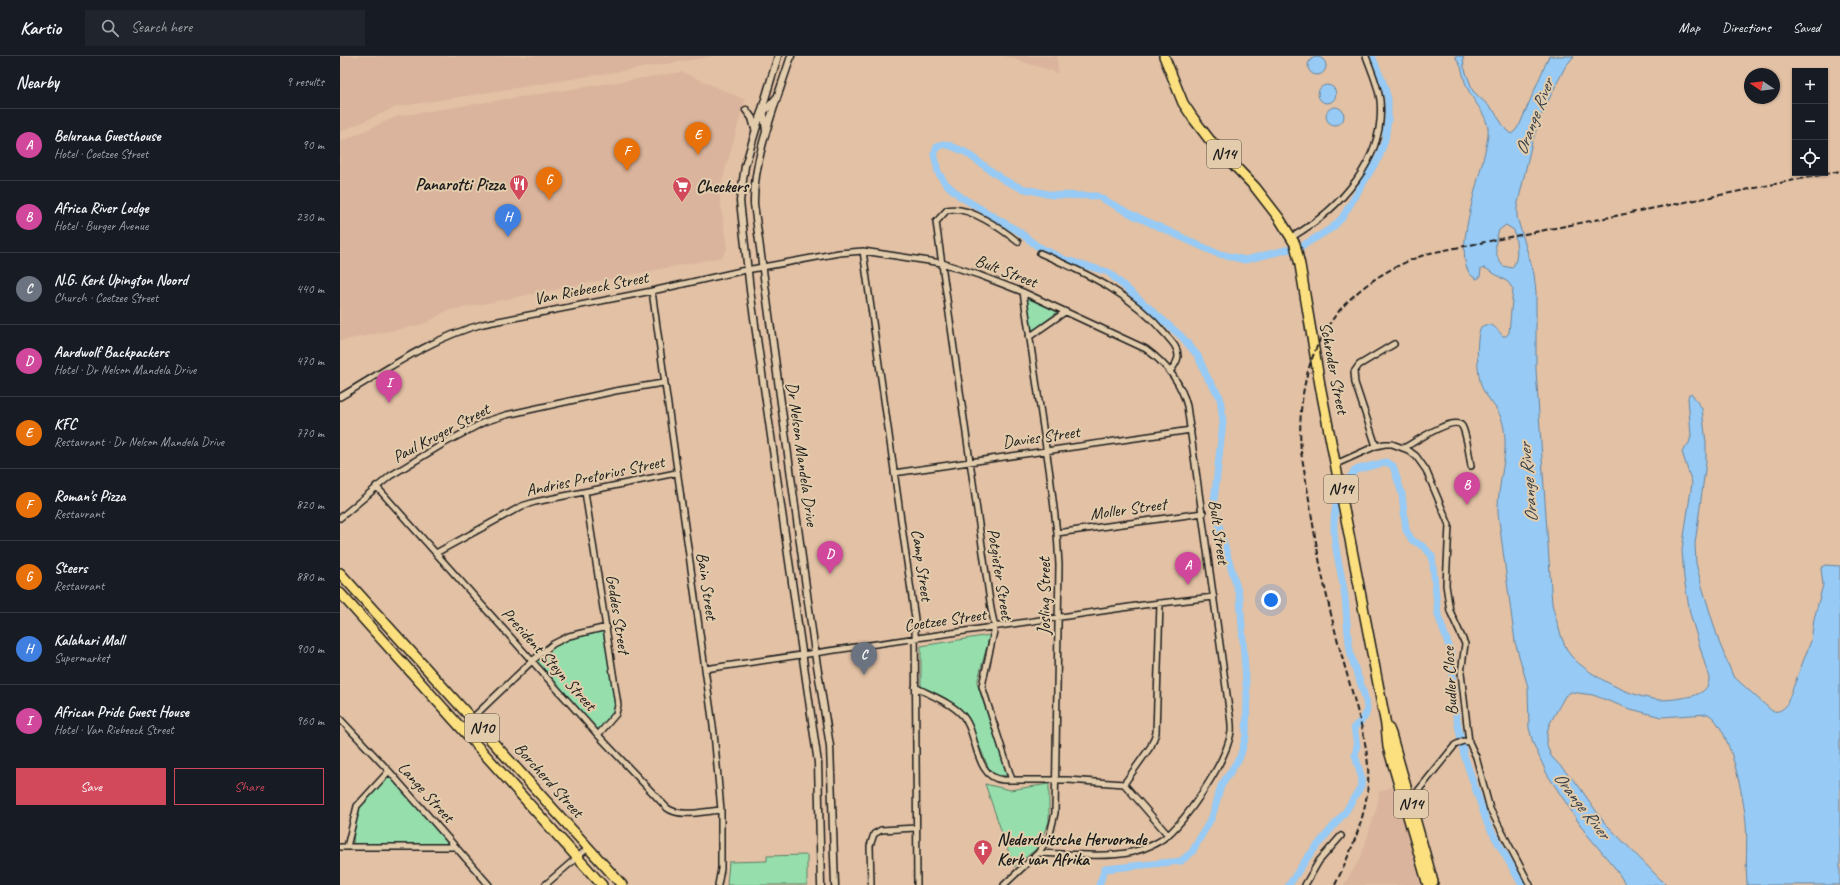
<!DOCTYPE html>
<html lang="en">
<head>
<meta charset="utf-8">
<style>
  body { margin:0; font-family:Caveat,sans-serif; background:#20242c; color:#f1f3f6 }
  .controls { position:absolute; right:12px; top:12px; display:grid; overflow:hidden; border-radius:0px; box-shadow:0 1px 3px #0004 }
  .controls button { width:36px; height:36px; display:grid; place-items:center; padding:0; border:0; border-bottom:1px solid #363941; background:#171b24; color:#f1f3f6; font:20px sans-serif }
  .compass { position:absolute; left:1404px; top:12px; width:36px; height:36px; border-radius:50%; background:#171b24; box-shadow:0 1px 3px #0004; rotate:283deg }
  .you { position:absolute; left:931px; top:544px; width:14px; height:14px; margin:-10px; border:3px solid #fff; border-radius:50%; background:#1a73e8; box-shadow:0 0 0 6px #1a73e833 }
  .badge { display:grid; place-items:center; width:26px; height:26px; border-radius:50%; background:#d1495b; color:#fff; font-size:13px; font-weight:700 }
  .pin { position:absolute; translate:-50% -33px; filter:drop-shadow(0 1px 2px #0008) }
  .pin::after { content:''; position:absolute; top:21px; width:14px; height:12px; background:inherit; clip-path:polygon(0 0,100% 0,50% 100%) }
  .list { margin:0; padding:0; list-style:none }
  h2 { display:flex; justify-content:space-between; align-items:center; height:52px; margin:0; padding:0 16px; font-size:17px }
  h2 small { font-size:13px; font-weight:400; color:#9ea1a6 }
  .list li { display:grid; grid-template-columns:26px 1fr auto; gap:12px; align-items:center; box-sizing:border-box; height:72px; padding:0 16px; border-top:1px solid #363941 }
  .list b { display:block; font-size:15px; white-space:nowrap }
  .list p { margin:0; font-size:13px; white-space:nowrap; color:#9ea1a6 }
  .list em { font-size:13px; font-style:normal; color:#9ea1a6 }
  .actions { display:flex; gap:8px; padding:12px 16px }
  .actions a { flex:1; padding:9px 0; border:1px solid #d1495b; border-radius:0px; text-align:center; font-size:14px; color:#d1495b }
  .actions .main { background:#d1495b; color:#fff }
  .icon { flex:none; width:22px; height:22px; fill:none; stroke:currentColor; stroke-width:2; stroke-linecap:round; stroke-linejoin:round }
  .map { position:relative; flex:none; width:1500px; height:829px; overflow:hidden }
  header { display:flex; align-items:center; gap:24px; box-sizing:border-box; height:56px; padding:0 20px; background:#171b24; border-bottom:1px solid #363941 }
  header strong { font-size:19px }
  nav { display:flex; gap:22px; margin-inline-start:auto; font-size:14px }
  .search { width:280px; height:36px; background:#20242c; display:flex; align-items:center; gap:10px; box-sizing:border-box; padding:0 14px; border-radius:0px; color:#9ea1a6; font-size:15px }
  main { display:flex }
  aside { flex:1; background:#171b24 }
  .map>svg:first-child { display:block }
</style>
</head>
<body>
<header>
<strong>Kartio</strong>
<div class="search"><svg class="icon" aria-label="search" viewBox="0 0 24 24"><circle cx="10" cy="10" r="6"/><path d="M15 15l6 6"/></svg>Search here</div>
<nav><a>Map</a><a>Directions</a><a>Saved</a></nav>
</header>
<main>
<aside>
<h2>Nearby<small>9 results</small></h2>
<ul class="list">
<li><span class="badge" style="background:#d1479c">A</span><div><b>Belurana Guesthouse</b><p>Hotel · Coetzee Street</p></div><em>90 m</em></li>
<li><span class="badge" style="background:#d1479c">B</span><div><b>Africa River Lodge</b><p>Hotel · Burger Avenue</p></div><em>230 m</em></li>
<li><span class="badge" style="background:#6b7280">C</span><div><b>N.G. Kerk Upington Noord</b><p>Church · Coetzee Street</p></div><em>440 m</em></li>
<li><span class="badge" style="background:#d1479c">D</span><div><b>Aardwolf Backpackers</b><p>Hotel · Dr Nelson Mandela Drive</p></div><em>470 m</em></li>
<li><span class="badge" style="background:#e8710a">E</span><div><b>KFC</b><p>Restaurant · Dr Nelson Mandela Drive</p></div><em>770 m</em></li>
<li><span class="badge" style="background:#e8710a">F</span><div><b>Roman's Pizza</b><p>Restaurant</p></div><em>820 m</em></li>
<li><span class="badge" style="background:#e8710a">G</span><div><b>Steers</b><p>Restaurant</p></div><em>880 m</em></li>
<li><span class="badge" style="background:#3f7fe0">H</span><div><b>Kalahari Mall</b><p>Supermarket</p></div><em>900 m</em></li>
<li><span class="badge" style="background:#d1479c">I</span><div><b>African Pride Guest House</b><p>Hotel · Van Riebeeck Street</p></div><em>960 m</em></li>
</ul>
<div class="actions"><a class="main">Save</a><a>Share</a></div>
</aside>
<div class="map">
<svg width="1500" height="829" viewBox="0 0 1500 829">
  <rect width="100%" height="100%" fill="#e2c1a5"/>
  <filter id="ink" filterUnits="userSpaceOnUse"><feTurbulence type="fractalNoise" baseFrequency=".025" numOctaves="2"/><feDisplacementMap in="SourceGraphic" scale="8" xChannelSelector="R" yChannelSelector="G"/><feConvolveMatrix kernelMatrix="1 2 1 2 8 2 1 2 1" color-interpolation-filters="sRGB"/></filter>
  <g filter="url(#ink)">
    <!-- built -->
    <path fill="#dab49c" d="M0,0H375L56,51L0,76Z
      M665,0H717L718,17Z
      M342,16L405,44L379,136L387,193L382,201L106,255L88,266L80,269L0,285V86L58,60Z
      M1053,731L1082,829H1004L1021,801L1037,751L1039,736Z"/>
    <!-- green -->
    <path fill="#96dfad" stroke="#597e64" d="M685,241L718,256L691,276Z
      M267,574L279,648L274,662L257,676L194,606L213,589L237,580Z
      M650,579L637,627L668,719L655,720L649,713L626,658L581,630V590Z
      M49,718L114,790L13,792L15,752Z
      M645,728L670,734L709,728V766L696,793L674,811Z
      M467,799V829H387L389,806L427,805V800Z"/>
    <!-- water -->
    <path fill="#97caf4" stroke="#66849e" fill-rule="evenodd" d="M1115,0H1123L1124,11L1133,35L1154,55L1166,74L1171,78L1175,75L1180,68L1209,0H1234L1225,11L1202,57L1192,86L1177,151V161L1194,218L1196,236V314L1212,548C1216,562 1222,589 1231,600C1251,621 1292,642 1321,644C1331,644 1342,642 1352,640C1362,637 1369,633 1369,622L1350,557L1344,522L1342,494L1352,427L1342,396L1349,387L1351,380L1348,342L1349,338H1352L1362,353L1366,387V406L1355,488L1356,507L1361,527L1379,586L1393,620L1432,655C1438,656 1441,655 1446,650L1471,585L1474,563L1483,529L1481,512L1485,509L1500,510V829H1407C1405,809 1408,788 1406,767C1404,743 1390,670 1368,658L1321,661L1287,652L1253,639L1231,636L1225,640L1209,669L1207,678V690L1211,700L1238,729L1263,765L1326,829H1286L1275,812L1245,776L1228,750L1207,718L1193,687L1189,672L1188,631L1175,586L1158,457C1157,427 1170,398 1163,368C1160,354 1150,346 1143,334C1137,323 1135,282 1141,271C1152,264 1157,274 1163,280H1166L1169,277L1173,233L1168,226L1145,212L1141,213L1140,221L1137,223C1102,210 1151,99 1148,72C1145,55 1133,46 1127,31C1124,25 1123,17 1121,11C1119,7 1117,4 1115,0ZM1166,169L1174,174C1176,186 1180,202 1172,212L1163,210C1154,199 1154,187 1159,174Z
      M968 10a9 9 0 1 1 18 0a9 9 0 1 1-18 0Z
      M978 38a9 9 0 1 1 18 0a9 9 0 1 1-18 0Z
      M986 60a9 9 0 1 1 18 0a9 9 0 1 1-18 0Z"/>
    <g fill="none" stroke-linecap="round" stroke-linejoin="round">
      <!-- canal -->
      <path stroke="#97caf4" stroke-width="7" d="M1007,426L1015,414L1046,406L1053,410L1062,438L1066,474L1072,484L1084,491L1092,500L1098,559L1112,599V624L1115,654L1124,699L1147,767L1182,829
        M759,829L765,813L841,805L852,796L872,761L881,730L900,701L906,680L907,642L900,542L881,478L874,445L883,366L880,341L867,321L858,300L842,281L768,216L723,203L697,190L678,175L621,141L605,127L598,116L594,98L597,91L603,88L611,90L625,96L664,124L681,132L712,139L757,140L793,159L876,197L905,204L962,190L992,172L1002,162L1039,101L1045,84L1048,63V43L1044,29L1032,0
        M949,829L967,802L1006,755L1021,730L1022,723L1015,699L1017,690L1014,671C1020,666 1027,662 1027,652C1025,633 1015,617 1011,599C1007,580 1007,561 1005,541C1001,510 988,477 997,445"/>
      <defs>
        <path id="minor" d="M952,181C1000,153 1046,103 1040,44C1038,29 1031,14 1026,0
          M523,195L575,563L577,829
          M700,197C748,218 792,238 826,279C831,285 838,291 838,300C838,306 833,311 830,316
          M312,235L374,677L381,754V813L378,829
          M683,236L710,419L717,477L719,509L715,757L709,782L698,797
          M689,281L725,256
          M0,341C46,314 91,282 143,268L312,235L401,215L499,197L523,195L602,207L639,219L683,236L806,293C825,307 841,326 847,350L888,646C889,655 892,666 891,676C887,704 849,760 828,779C819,787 804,793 792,796C767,802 725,798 698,797L664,829
          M1036,390L1045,388H1052L1068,394L1076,400L1086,414L1109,469L1106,529L1110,555L1125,588L1121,617L1129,686
          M1064,392C1073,387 1114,359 1122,370C1127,379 1129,399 1131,410
          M996,408L1036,390L1015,327L1014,316L1019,309L1054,288
          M554,417L851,374
          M36,430L258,679L327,752C340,762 365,755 381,754
          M245,436L278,649L276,658L258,679
          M0,462L50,420L103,388L144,366L166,359L275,335L323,327
          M717,477L863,457
          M96,497L182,450L195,446L336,417
          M365,613L803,549L874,541
          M575,631C590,639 612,647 623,660C638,677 634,722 663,724H728L784,728L828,779
          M0,663L49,715L149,829
          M121,673L192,605L213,588L229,580L267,571
          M672,724L642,630L655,571L651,553L596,166L607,154C628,149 662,173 678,186
          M784,728L811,690L816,677L820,547
          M1069,746L1115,689L1123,685L1129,686L1136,701L1150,753L1190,829
          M0,791H116
          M7,791L17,750L49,715
          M205,829L248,792
          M531,829L530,790L534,778L541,774L576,772
          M965,829L979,805L1001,780"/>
        <path id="tertiary" d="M438,0L405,110L400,145L410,234L478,707L481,829
          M451,0C437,45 413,100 414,148L475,597L490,690L495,829
          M423,51L426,75
          M406,54L412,62L415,73
          M422,58L437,41"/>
        <path id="trunk" d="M824,0L843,47L853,62L869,83L915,131L939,162L955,188L960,209L980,329L1046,669L1048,691L1088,829
          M0,517L282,829
          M0,537L262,829
          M1049,673L1051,678L1093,826"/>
      </defs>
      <!-- minor casing -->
      <use href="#minor" stroke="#1c1c1c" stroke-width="8"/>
      <!-- tertiary casing -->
      <use href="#tertiary" stroke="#1c1c1c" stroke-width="9"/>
      <!-- trunk casing -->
      <use href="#trunk" stroke="#1c1c1c" stroke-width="12"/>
      <!-- minor -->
      <use href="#minor" stroke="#e3ccac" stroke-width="5"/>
      <!-- tertiary -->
      <use href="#tertiary" stroke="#e3ccac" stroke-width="6"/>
      <!-- trunk -->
      <use href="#trunk" stroke="#fce080" stroke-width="9"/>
      <!-- rail -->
      <path stroke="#1c1c1c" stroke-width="2" stroke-dasharray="6 3" stroke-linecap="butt" d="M995,829C1010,797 1025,765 1028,728C1030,698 1021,668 1013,639C1004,608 995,577 988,545C976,496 970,445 961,396C954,298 995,228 1090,197L1500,115"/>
    </g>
  </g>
  <!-- icons -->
  <defs>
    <symbol id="restaurant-pin" viewBox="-11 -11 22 30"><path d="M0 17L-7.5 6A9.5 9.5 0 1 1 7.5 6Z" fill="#d1495b" stroke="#e3ccac"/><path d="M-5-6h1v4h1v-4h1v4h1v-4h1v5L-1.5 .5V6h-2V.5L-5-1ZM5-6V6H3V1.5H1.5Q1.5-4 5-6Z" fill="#fff"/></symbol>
    <symbol id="supermarket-pin" viewBox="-11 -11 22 30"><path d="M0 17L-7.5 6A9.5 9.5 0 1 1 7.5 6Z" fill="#d1495b" stroke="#e3ccac"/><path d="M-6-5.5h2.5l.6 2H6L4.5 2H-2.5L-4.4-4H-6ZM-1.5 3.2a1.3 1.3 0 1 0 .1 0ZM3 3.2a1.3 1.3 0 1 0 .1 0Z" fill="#fff"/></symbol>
    <symbol id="church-pin" viewBox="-11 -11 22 30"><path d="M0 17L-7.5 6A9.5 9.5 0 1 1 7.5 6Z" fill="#d1495b" stroke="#e3ccac"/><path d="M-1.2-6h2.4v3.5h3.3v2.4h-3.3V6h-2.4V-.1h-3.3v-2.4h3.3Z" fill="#fff"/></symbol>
  </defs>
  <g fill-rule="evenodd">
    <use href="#restaurant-pin" x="168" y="117" width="22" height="30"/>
    <use href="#supermarket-pin" x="331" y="119" width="22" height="30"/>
    <use href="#church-pin" x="632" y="782" width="22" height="30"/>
  </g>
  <g text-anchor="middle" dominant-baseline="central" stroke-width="4" stroke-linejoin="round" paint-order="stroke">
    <!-- shield labels -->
    <g fill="#e3ccac" stroke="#585147" stroke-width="1">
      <rect x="867" y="84" width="34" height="28" rx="3"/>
      <rect x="984" y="419" width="34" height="28" rx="3"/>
      <rect x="125" y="658" width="34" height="28" rx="3"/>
      <rect x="1054" y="734" width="34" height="28" rx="3"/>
    </g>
    <g font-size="16" font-weight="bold" fill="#1c1c1c">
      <text x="884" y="98">N14</text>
      <text x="1001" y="433">N14</text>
      <text x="142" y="672">N10</text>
      <text x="1071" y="748">N14</text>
    </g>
    <!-- poi labels -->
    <g font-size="17" font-weight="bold" fill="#1c1c1c" stroke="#e3ccac" text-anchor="start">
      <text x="165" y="128" text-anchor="end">Panarotti Pizza</text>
      <text x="356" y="130">Checkers</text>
      <text x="657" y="783">Nederduitsche Hervormde<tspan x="657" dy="20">Kerk van Afrika</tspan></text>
    </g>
    <!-- street labels -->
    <g font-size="17" fill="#1c1c1c" stroke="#e3ccac">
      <text transform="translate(666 215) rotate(21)">Bult Street</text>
      <text transform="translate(251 232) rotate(-11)">Van Riebeeck Street</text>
      <text transform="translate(994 312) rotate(79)">Schroder Street</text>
      <text transform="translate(101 377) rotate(-28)">Paul Kruger Street</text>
      <text transform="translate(701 381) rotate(-8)">Davies Street</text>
      <text transform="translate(462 398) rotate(82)">Dr Nelson Mandela Drive</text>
      <text transform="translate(255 420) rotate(-12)">Andries Pretorius Street</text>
      <text transform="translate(788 453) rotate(-8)">Moller Street</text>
      <text transform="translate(879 476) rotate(82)">Bult Street</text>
      <text transform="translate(582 509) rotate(82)">Camp Street</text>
      <text transform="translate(660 518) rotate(81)">Potgieter Street</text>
      <text transform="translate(367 530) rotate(82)">Bain Street</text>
      <text transform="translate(704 540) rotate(-90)">Josling Street</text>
      <text transform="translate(278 558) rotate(81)">Geddes Street</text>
      <text transform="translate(605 564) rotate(-8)">Coetzee Street</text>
      <text transform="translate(209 603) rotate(48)">President Steyn Street</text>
      <text transform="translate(1110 625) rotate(-93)">Budler Close</text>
      <text transform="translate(209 724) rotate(48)">Borcherd Street</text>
      <text transform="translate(86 736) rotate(48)">Lange Street</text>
    </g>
    <!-- water labels -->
    <g font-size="18" font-style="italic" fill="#353f47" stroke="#e3ccac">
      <text transform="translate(1194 61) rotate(-69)">Orange River</text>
      <text transform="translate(1188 427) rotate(-95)">Orange River</text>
      <text transform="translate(1242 749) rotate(52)">Orange River</text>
    </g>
  </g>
</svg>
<div class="controls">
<button>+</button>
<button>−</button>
<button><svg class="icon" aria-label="locate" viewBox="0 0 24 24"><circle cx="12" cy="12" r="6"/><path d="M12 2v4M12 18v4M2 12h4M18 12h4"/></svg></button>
</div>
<svg class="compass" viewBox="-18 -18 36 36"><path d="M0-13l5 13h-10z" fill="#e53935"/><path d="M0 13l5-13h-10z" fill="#9ea1a6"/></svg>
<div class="you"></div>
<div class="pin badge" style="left:848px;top:529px;background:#d1479c">A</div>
<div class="pin badge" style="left:1127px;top:449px;background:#d1479c">B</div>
<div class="pin badge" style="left:524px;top:619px;background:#6b7280">C</div>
<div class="pin badge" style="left:490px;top:518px;background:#d1479c">D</div>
<div class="pin badge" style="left:358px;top:99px;background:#e8710a">E</div>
<div class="pin badge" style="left:287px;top:115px;background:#e8710a">F</div>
<div class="pin badge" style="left:209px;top:144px;background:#e8710a">G</div>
<div class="pin badge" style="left:168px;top:181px;background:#3f7fe0">H</div>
<div class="pin badge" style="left:49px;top:347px;background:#d1479c">I</div>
</div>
</main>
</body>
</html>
